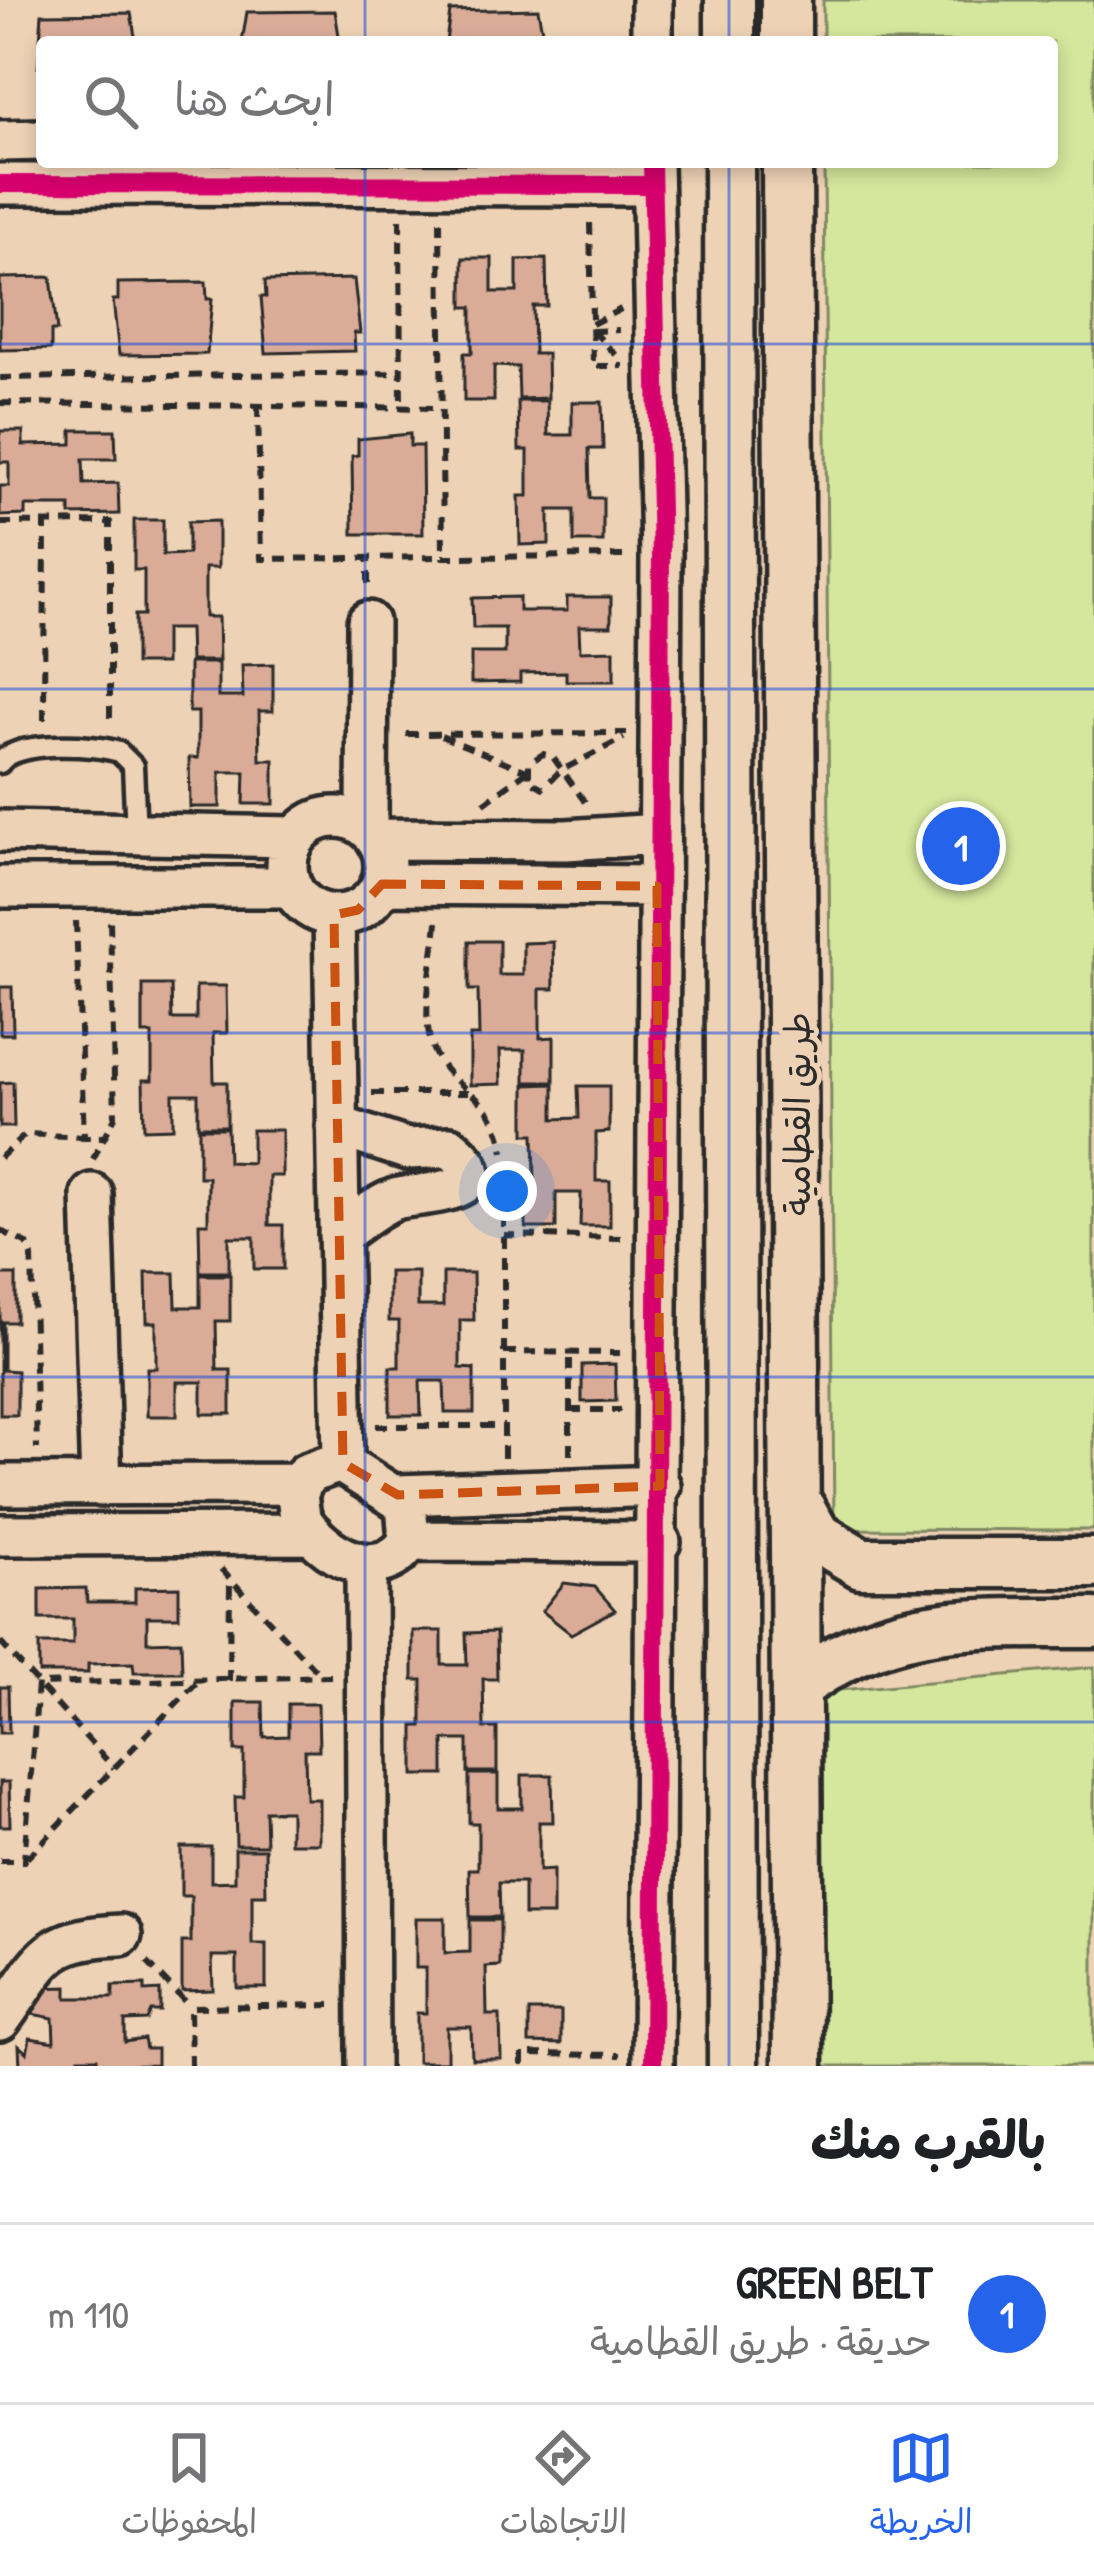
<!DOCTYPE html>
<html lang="ar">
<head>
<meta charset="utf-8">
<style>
  body { margin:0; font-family:"Patrick Hand","Playpen Sans Arabic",sans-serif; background:#f6f6f6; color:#202124; direction:rtl }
  .you { position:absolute; left:507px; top:1191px; width:42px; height:42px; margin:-30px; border:9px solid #fff; border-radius:50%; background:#1a73e8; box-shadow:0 0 0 18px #1a73e833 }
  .badge { display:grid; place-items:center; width:78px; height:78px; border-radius:50%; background:#2563eb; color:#fff; font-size:39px; font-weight:700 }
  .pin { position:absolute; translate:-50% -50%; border:6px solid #fff; box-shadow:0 3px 12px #0006 }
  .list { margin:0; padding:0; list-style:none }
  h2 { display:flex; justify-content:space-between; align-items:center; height:156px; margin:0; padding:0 48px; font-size:51px }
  h2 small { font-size:39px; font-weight:400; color:#757577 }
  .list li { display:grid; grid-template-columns:78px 1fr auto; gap:36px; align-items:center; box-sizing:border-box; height:180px; padding:0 48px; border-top:3px solid #e0e0e0 }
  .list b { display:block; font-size:45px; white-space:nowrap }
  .list p { margin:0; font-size:39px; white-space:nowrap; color:#757577 }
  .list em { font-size:39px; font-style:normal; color:#757577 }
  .icon { flex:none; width:66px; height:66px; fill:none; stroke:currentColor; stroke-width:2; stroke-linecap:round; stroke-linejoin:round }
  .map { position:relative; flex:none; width:1094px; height:2066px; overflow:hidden; direction:ltr }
  .search { position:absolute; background:#fff; box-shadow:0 6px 18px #0003; left:36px; right:36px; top:36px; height:132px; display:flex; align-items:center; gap:30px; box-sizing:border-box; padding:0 42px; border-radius:12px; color:#757577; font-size:45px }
  .sheet { height:336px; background:#fff }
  nav { display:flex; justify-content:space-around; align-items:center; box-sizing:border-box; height:168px; border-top:3px solid #e0e0e0; background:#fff; font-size:33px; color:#757577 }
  nav a { display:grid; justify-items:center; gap:6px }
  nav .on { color:#2563eb }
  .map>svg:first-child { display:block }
</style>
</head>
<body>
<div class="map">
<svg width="1094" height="2066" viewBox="0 0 1094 2066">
  <rect width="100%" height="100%" fill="#eed2b5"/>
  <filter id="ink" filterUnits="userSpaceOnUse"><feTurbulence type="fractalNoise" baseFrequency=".00833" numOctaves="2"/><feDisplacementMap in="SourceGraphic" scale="24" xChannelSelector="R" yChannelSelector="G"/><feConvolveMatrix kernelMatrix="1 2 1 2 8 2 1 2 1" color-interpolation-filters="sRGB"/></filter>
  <g filter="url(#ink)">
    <!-- green -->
    <path fill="#d4e79c" stroke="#808964" stroke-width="3" d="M823,0H1094V1530L834,1529L824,162H1052V42H823Z
      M1094,1667V2066H816L817,1692Z"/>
    <!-- building -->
    <path fill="#daac98" stroke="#2b2b2b" stroke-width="3" d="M538,9L544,42H446L450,11Z
      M335,11L340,42H242L247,12Z
      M131,13L136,42H42L38,69L42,14Z
      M463,258H492V292H517V260L546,259L547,306H533L534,354H547L548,398L519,399L518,367L494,366V401H464V353H472V307H463Z
      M51,277L57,331H51V349L0,350V278Z
      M354,279L360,333H354L355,351L266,353L261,297H266L265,281Z
      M206,282L207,299H212L207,354L119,355L113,300H118V283Z
      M518,401H547L548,435H572V402H602L603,449H589L590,498H603V542H574V510H549V544L520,545L519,496H528V450H519Z
      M72,430H115L116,459H83L84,484L118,483L119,514L70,515V506H25V515L0,516V486H9V462H0V431H23V445L72,444Z
      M410,434V446H422L423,534H353L352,456L358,455V439Z
      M134,520H163V555L188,554V522L218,521V568H205V617H218L219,661H190L189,629H165V664H135V615H144V570H134Z
      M519,597V611H567V597H611V626H579L580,651L614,650V681H566V672L520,673V682L471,683V653H505V628H473L472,598Z
      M189,663H218V697H243L242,665L273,664V711H259L260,760H274V804H244L245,772H220V807H190L189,758H198V712H189Z
      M469,941H499V975H523V943L553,942L554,989H540V1038L554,1037V1082H525V1050H500L501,1084L470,1085V1036H479L478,990H469Z
      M143,985H171L172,1019H196V986H226L227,1033H213L214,1082H227V1126H198V1094H173V1128L144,1129L143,1080H152V1034H143Z
      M0,987H12L13,1034H0Z
      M13,1082L14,1127H0V1083Z
      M554,1084V1119L579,1118L578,1086H609V1132L596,1133V1181H610V1226H580L581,1193H556V1228H526V1179L535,1180L534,1134H525V1085Z
      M199,1128H227L228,1162L252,1163V1130H282V1176H269V1225H283V1269H254V1237H229V1272H200L199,1223H208V1177H199Z
      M389,1272H418V1306H443V1273H473L474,1320H460V1368L474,1369V1413H445L444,1381H420L421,1415H390V1367H399V1321H389Z
      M146,1273H175L176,1307H200V1275H230V1321H216L217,1370H231V1414H202V1382H177V1416H147V1368H156V1322H147Z
      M0,1275H16V1322H3V1370L17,1371V1415H0Z
      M615,1364L616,1401L582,1402V1365Z
      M564,1583L595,1587L615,1610L571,1634L542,1611Z
      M179,1587V1617H147V1642L181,1641L182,1672H134L133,1663L88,1664V1673H39V1644H73V1619H40V1589L86,1588L87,1602H135V1588Z
      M413,1631H442V1665H467L466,1633L496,1632L497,1679H483L484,1728H497V1772H468V1740H444V1775H414V1726H422V1680H413Z
      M0,1687H8L9,1733H0Z
      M235,1702H263L264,1737L288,1736V1704H318L319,1750H305L306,1799H319V1843H290V1811H265L266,1845H236L235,1797H244V1751H235Z
      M469,1774H498V1808H522V1775H552L553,1822H539V1871L553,1870V1915H524V1883H499L500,1917H470L469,1869H478V1823H469Z
      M0,1782H9L10,1826H0Z
      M181,1847H211V1882L235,1881V1849H265L266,1895H252V1944H266V1988H237V1956H212L213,1990L182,1991V1942H191V1896H181Z
      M416,1918H445V1953L470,1952V1920H500V1966L486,1967L487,2015H500L501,2059H472L471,2027H447V2062H417V2013H426V1968H416Z
      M145,1985V1991L160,1990V2011H151L147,2020L125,2021V2042L144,2039L146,2049H157V2065L97,2066V2058H79L80,2066H20L19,2046L27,2053L30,2038L54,2042L53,2018L21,2012L36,1988L67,1987V1998H113V1986Z
      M529,2011H561V2044L529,2043Z"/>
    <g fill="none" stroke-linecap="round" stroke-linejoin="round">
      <defs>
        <path id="service" d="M0,763C14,740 95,744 119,752L133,766L136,834"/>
        <path id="minor" d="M652,0V42
          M0,141L42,140
          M652,162L661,556L653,2066
          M0,184L652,185
          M287 866a49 49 0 1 1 98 0a49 49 0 1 1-98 0Z
          M367,827L368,622
          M0,831L295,837
          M378,839L566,840L659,834
          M382,884L657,886
          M0,887H291
          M334,915L343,1463
          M337,1126L407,1149L450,1147C511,1195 413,1193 395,1199C376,1206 357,1223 339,1235
          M92,1194L101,1486
          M340,1462L406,1504L409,1541C381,1587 321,1555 300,1517L297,1495L306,1474Z
          M0,1485L300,1484
          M398,1495L660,1486
          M0,1535L313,1534
          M409,1541L660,1542
          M366,1566L368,2066
          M0,2020C44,1961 41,1938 121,1935"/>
        <path id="tertiary" d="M786,0V42
          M730,42V0
          M729,162L733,2066
          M787,162L798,2066
          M798,1505L816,1536L861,1563H1094
          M797,1686C892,1614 981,1624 1094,1623"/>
      </defs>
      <!-- service casing -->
      <use href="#service" stroke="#2b2b2b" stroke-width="27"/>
      <!-- minor casing -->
      <use href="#minor" stroke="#2b2b2b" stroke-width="48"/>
      <!-- tertiary casing -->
      <use href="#tertiary" stroke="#2b2b2b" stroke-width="57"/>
      <!-- path -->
      <path stroke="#2b2b2b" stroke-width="6" stroke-dasharray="12 9" stroke-linecap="butt" d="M400,219L401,408
        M440,221L443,557L628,556
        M590,223L593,366H623
        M592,324L621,309
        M593,331L619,330
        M593,331L620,359
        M0,378L401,373
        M0,403L441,408
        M258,406L261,559L443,557
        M0,523L110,522V721
        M368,584V558
        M44,720L45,523
        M406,734L627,733
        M441,736L527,771
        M585,802L552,756L543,754L529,763V780L543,788L560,771L624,738
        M484,803L526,772
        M76,921L84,1137H104
        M437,922C434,959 418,1021 435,1054C457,1096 493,1090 504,1152
        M372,1093H472
        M0,1158L26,1134L84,1137
        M93,1159L115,1117L110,920
        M0,1230L27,1244L32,1256L37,1449
        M504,1235L621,1238
        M504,1352L620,1353
        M570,1410H621
        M376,1426H504
        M570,1455V1353
        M504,1458V1189
        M221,1569L321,1676
        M0,1642L114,1768
        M229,1681L230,1579
        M27,1858L197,1682
        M0,1861H24L38,1684L331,1676
        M147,1962L190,2007
        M191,2066L190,2007L331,2005
        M522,2066V2054L620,2055"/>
      <!-- service -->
      <use href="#service" stroke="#eed2b5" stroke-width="18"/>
      <!-- minor -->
      <use href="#minor" stroke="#eed2b5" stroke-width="39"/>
      <!-- tertiary -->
      <use href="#tertiary" stroke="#eed2b5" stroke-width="48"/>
      <defs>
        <path id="cycleway" d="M652,162L661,556L653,2066
          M0,184L652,185"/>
      </defs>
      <!-- cycleway casing -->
      <use href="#cycleway" stroke="#eed2b5" stroke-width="26"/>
      <!-- cycleway -->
      <use href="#cycleway" stroke="#d6006c" stroke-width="18"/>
    </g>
  </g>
  <!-- marked area -->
  <path fill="none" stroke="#cc5211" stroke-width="9" stroke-dasharray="24 15" stroke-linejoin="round" d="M382,884L657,886L660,1486L398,1495L343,1463L334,915L358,910Z"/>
  <!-- grid -->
  <path fill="none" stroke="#1d4ed8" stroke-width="3" stroke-opacity="0.55" d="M365,0V42M729,0V42M365,162V2066M729,162V2066M0,344H1094M0,689H1094M0,1033H1094M0,1377H1094M0,1722H1094"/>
  <g text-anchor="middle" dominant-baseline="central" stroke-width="10" stroke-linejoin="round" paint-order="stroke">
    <!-- street labels -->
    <g font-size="36" fill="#2b2b2b" stroke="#eed2b5">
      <text transform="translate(796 1114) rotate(-90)">طريق القطامية</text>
    </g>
  </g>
</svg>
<div class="you"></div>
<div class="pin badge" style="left:961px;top:846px">1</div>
<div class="search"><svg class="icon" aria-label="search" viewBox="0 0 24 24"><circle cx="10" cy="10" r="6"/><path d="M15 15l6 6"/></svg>ابحث هنا</div>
</div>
<section class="sheet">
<h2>بالقرب منك<small></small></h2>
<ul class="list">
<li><span class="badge">1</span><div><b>GREEN BELT</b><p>حديقة · طريق القطامية</p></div><em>110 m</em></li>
</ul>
</section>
<nav>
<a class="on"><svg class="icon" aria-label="map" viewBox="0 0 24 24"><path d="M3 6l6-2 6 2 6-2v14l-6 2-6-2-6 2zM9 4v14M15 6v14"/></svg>الخريطة</a>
<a><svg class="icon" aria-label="directions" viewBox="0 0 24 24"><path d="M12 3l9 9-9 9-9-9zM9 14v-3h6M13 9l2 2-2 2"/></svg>الاتجاهات</a>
<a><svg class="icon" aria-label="saved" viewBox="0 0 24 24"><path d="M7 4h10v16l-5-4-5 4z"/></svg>المحفوظات</a>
</nav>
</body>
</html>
